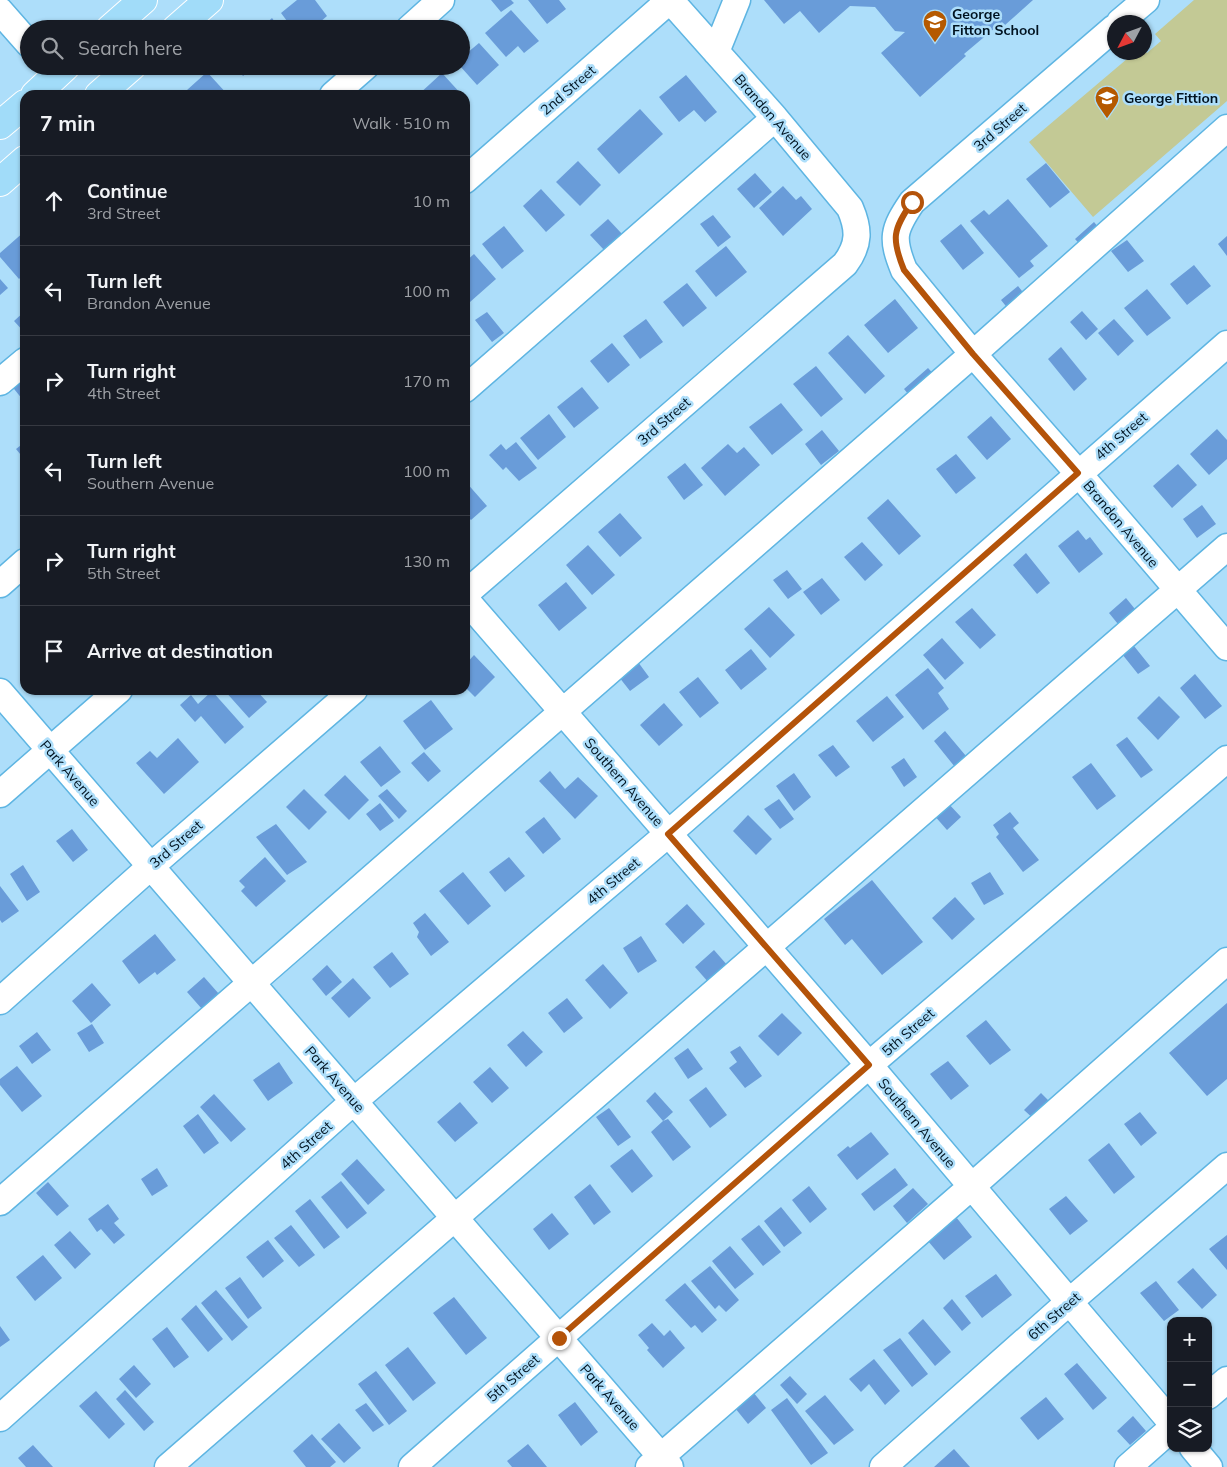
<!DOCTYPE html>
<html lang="en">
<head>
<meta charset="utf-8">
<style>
  body { margin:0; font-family:Mulish,sans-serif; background:#20242c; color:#f1f3f6 }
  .controls { position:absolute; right:15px; bottom:15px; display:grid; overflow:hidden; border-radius:10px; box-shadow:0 1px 4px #0004 }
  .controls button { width:45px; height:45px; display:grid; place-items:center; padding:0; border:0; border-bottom:1px solid #363941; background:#171b24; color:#f1f3f6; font:25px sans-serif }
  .compass { position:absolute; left:1107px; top:15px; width:45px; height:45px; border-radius:50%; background:#171b24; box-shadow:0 1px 4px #0004; rotate:229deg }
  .stop { position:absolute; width:15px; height:15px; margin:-11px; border:4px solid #b45309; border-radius:50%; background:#fff }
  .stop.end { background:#b45309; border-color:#fff; box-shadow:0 1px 5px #0008 }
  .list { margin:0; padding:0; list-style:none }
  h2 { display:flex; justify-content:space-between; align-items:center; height:65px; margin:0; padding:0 20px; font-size:21px }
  h2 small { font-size:16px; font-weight:400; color:#9ea1a6 }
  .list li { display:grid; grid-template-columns:32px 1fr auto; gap:15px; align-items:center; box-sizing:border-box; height:90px; padding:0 20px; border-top:1px solid #363941 }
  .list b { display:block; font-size:19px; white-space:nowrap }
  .list p { margin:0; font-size:16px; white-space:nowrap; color:#9ea1a6 }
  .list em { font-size:16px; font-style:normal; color:#9ea1a6 }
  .icon { flex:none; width:28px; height:28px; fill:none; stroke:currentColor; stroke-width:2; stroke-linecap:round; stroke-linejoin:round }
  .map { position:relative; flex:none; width:1227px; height:1467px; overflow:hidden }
  .search { position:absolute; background:#171b24; box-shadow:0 1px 4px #0004; left:20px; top:20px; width:450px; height:55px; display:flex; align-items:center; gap:12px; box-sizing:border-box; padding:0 18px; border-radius:28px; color:#9ea1a6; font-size:19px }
  .panel { position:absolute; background:#171b24; box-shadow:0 1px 4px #0004; left:20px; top:90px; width:450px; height:605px; border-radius:15px }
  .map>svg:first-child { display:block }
</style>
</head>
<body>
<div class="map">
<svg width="1227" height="1467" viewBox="0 0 1227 1467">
  <rect width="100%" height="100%" fill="#addefa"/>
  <!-- green -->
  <path fill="#c3c995" d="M1194,0H1227V101L1093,217L1029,142L1134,53L1144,52L1145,51L1147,53L1161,41L1155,34Z"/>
  <!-- building -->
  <path fill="#699cd9" d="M297,0H315L327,16L312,29H293L281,13Z
    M491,0H511L514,3L501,12Z
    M528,0H559L566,9L547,24Z
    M764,0H1033L1005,25L1002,22L964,54L966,56L920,97L881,53L905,32L895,31L875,7L850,6L819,33L800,11L784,24Z
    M511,10L539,41L524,53L518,46L506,57L485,33Z
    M272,18L280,29H260Z
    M479,43L499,65L477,85L460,66H461V58Z
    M235,66H256L243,76Z
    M207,72L228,95H192L187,90Z
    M442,73L462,95H418Z
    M686,75L717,112L705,122L694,110L679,122L659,97Z
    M640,109L663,134L619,174L597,149Z
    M578,161L601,185L580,206L556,182Z
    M1046,163L1070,192L1050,208L1026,179Z
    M755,173L772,192L754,208L737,189Z
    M783,186L796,200L801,196L812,209L783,236L759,208Z
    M541,189L565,215L546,232L523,206Z
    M1008,199L1048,246L1030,261L1034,266L1019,278L970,221L984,210L989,215Z
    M713,215L731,237L718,247L700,224Z
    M608,219L623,235L605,251L590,235Z
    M1094,222L1103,233L1084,249L1075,239Z
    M961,224L984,253L963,270L940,241Z
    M504,226L524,251L502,269L482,244Z
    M25,231V273L19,279L0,257V253Z
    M1227,236V256L1218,244Z
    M1127,240L1144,261L1128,272L1111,251Z
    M726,246L747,272L716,297L695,271Z
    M474,254L496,279L470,302L465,297V262Z
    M1194,265L1211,286L1187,305L1170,284Z
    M0,279L8,288L0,295Z
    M687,283L707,308L683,327L663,302Z
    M1018,286L1026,296L1009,310L1001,300Z
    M1147,289L1171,318L1147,336L1124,308Z
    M895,299L918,328L888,353L864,325Z
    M25,311V333L14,321Z
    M1082,311L1098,329L1086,340L1070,322Z
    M487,312L504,333L492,342L475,320Z
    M646,319L663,342L640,359L623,336Z
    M1114,319L1134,341L1118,356L1098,333Z
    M848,335L885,376L865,394L828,353Z
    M612,343L630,365L608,383L590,361Z
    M1061,347L1087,379L1074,391L1048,359Z
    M25,364V399L23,400L6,379Z
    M816,366L843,399L821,417L793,384Z
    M928,368L938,379L913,400L904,389Z
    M582,387L599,408L574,428L557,407Z
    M781,403L803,430L772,455L749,427Z
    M549,414L566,437L538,460L520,438Z
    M991,416L1011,439L987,460L967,437Z
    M1217,429L1227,440V459L1209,475L1190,454Z
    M822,430L839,451L821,465L805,444Z
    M25,442V460L16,449Z
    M516,442L537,468L519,481L506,467L503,470L489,455L501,444L506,450Z
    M728,444L737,453L744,447L760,465L725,496L701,468Z
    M956,454L976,478L956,494L936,469Z
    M685,463L703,485L684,500L667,477Z
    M1178,464L1197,485L1172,508L1153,486Z
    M465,481L487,506L471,520L465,514Z
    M888,499L921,536L899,555L867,518Z
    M1202,505L1216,524L1197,538L1183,519Z
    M620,513L642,538L620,557L598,532Z
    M1078,530L1086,540L1090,537L1103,554L1079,573L1058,546Z
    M862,542L883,565L865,581L844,557Z
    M588,545L615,575L592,595L566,565Z
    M1026,553L1050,583L1037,594L1013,565Z
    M787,570L802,589L788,599L773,580Z
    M822,578L840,600L821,615L803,592Z
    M566,582L587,608L559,631L538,605Z
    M1126,598L1139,614L1122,629L1109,613Z
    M769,607L795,635L770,658L744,629Z
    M972,608L996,635L980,649L955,622Z
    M942,638L964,663L945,680L923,655Z
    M1134,646L1150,666L1138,674L1122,654Z
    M751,649L767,669L741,690L725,670Z
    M474,655L495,677L475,697L465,687V665Z
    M638,662L649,677L630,691L619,677Z
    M928,668L944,688L938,693L949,709L923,730L895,695Z
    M1195,674L1222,706L1205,719L1180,688Z
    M698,677L719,703L700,718L679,692Z
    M224,690H256L267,702L249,718Z
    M212,691L244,727L225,744L201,716L195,722L180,705L191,695L198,704Z
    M887,696L904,717L873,742L856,721Z
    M1159,696L1180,717L1158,740L1137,718Z
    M431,700L453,729L425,750L403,721Z
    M664,703L683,725L659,746L640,725Z
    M945,731L971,762L959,772L934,741Z
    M1127,737L1153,770L1141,778L1116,745Z
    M178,738L199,762L164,794L136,763L150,751L157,758Z
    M833,745L850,767L836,777L818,755Z
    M380,746L401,772L381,787L360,762Z
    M424,752L441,771L428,782L411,763Z
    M904,758L917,777L904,787L891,767Z
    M1091,763L1116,796L1097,810L1072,777Z
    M550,771L565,789L578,777L598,796L575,819L539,781Z
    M794,773L811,797L794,811L776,786Z
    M345,775L369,800L349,820L324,795Z
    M304,789L327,812L309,830L286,807Z
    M387,789L407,811L399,819L378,796Z
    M779,799L794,819L780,829L764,809Z
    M947,802L961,817L947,830L933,814Z
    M380,803L394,821L380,831L366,814Z
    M1010,812L1019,823L1013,828L1039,860L1023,872L996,837L999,834L993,825Z
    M748,815L772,839L756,855L733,831Z
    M544,817L561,839L543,854L525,832Z
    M276,824L307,862L287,875L256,837Z
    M72,829L88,850L73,862L56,841Z
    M265,857L286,881L256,907L241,891L245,887L239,881Z
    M509,857L525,876L505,892L489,872Z
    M23,865L40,892L27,901L10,874Z
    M463,872L491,906L468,925L439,891Z
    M990,872L1004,894L984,905L971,883Z
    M872,880L923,942L882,975L852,939L845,945L824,919Z
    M0,886L19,911L2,923L0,920Z
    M955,897L975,919L952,940L932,918Z
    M687,904L705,924L683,944L665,924Z
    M425,913L449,942L431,956L417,937L419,932L413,923Z
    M155,934L176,960L157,975L155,972L139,984L122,961Z
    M641,936L657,961L638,973L623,948Z
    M714,950L728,966L709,983L695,967Z
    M392,952L409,974L390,988L373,967Z
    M603,964L628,993L610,1009L585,980Z
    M327,965L342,982L326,996L312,979Z
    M204,977L219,994L202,1009L187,992Z
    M353,978L371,998L349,1018L331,998Z
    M92,983L111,1005L91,1023L72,1001Z
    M567,998L583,1018L564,1033L548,1013Z
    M1227,1003V1079L1207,1096L1169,1053Z
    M782,1013L802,1033L778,1056L758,1036Z
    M986,1020L1011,1050L990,1065L966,1036Z
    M92,1024L104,1043L89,1052L77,1033Z
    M523,1031L543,1052L526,1067L507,1045Z
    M37,1032L51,1050L32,1064L19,1046Z
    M740,1046L762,1076L745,1088L729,1068L737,1062L730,1052Z
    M688,1048L703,1069L688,1079L674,1058Z
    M948,1061L969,1086L951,1100L930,1074Z
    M279,1062L293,1083L268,1101L253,1080Z
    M17,1066L42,1096L22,1112L0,1085V1079Z
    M490,1067L509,1088L492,1103L473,1082Z
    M706,1087L727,1115L710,1128L689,1100Z
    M655,1092L673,1112L663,1121L668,1119L691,1147L673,1161L651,1132L663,1121L646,1101Z
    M1041,1093L1052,1104L1036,1121L1024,1110Z
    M214,1094L246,1129L231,1142L200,1107Z
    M460,1102L478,1123L455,1142L437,1122Z
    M609,1108L631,1137L618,1146L596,1117Z
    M1140,1112L1157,1133L1141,1146L1124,1124Z
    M198,1114L219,1143L204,1154L183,1126Z
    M871,1132L889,1154L857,1180L837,1155L848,1146L850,1148Z
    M1109,1143L1135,1177L1114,1194L1088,1160Z
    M632,1149L653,1176L632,1193L610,1166Z
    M357,1159L385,1190L368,1205L341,1174Z
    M157,1168L168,1186L152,1196L141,1179Z
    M895,1168L908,1185L874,1211L861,1194Z
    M341,1181L367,1213L347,1229L321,1197Z
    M48,1182L69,1206L57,1216L36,1193Z
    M590,1184L611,1212L594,1225L574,1197Z
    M809,1186L827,1209L810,1223L792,1200Z
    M913,1188L928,1204L907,1223L893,1206Z
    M1066,1196L1088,1221L1070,1235L1049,1209Z
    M310,1199L340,1237L324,1249L295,1211Z
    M108,1204L119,1219L114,1223L125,1235L114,1244L101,1229L97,1232L88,1219Z
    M781,1207L802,1233L784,1247L764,1221Z
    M552,1213L569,1234L549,1250L533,1229Z
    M956,1217L972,1237L944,1260L928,1241Z
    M291,1225L315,1255L299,1267L274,1238Z
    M759,1225L781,1252L763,1266L741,1239Z
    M70,1231L91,1254L75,1269L54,1245Z
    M1227,1235V1270L1209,1249Z
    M268,1240L284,1261L263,1278L246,1257Z
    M730,1246L754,1274L735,1289L712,1261Z
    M43,1255L62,1278L35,1301L16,1277Z
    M710,1266L739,1300L726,1312L719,1305L715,1309L691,1281Z
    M1193,1268L1217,1295L1202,1309L1177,1282Z
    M996,1274L1012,1295L982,1318L965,1296Z
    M240,1277L262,1308L248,1319L225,1288Z
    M1156,1281L1179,1310L1164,1321L1140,1293Z
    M685,1283L717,1320L702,1333L695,1325L691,1328L665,1300Z
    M216,1290L248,1327L232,1341L201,1303Z
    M454,1297L487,1338L466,1355L433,1313Z
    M952,1299L971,1323L962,1331L943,1308Z
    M196,1305L223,1339L208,1352L181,1319Z
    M923,1319L951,1352L935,1366L908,1333Z
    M652,1323L664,1336L670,1330L685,1348L663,1368L647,1350L649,1348L638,1335Z
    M0,1326L10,1340L0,1347Z
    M167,1327L189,1357L174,1368L152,1339Z
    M900,1338L928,1374L912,1387L883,1350Z
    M408,1347L436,1383L413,1401L385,1365Z
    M874,1359L900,1391L885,1405L869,1384L861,1392L849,1379Z
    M1077,1363L1107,1398L1093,1410L1064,1374Z
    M134,1365L151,1384L136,1398L119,1379Z
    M376,1371L407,1411L389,1425L358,1384Z
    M790,1376L807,1394L797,1404L780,1385Z
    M125,1390L154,1422L144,1431L116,1399Z
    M96,1391L125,1424L109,1439L79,1406Z
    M753,1392L766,1408L748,1424L735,1408Z
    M825,1395L854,1430L834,1445L805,1411Z
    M1046,1397L1064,1419L1038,1440L1020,1418Z
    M787,1398L828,1453L811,1465L771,1410Z
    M575,1402L598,1432L581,1446L558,1415Z
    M366,1403L384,1425L373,1432L355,1410Z
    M1133,1416L1146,1431L1130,1445L1117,1431Z
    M339,1423L361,1448L344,1463L321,1439Z
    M312,1434L336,1462L330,1467H306L293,1451Z
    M528,1444L547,1467H512L507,1461Z
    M33,1445L53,1467H26L18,1458Z
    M954,1449L970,1467H934Z"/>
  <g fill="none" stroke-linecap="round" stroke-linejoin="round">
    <defs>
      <path id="minor" d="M0,11L29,44
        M1120,22L1146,0
        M1114,28L912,202C893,230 891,238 904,270L973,354L1078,473L1227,647
        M409,29L441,0
        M716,52L737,0
        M333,95L366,66
        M465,180L670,0
        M0,382L25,361
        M465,389L775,118
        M0,584L25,562
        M465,594L845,264C860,244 859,229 850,208L775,118L670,0
        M465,599L869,1065L1171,1422
        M0,692L670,1467
        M0,794L119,690
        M0,1001L150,867L354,690
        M0,1202L973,354L1227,128
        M1208,1396L1227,1380
        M0,1418L354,1101L668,834L1227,344
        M1193,1448L1209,1467
        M168,1467L1227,547
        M412,1467L869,1065L1227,759
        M649,1467L971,1187L1227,961
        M883,1467L1069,1302L1227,1166
        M1128,1467L1171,1429"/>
      <path id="major" d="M110,29L143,0
        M176,29L209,0
        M35,95L66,66
        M99,95L132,66
        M0,125L25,104
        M0,182L25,160"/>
    </defs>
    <!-- minor casing -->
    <use href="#minor" stroke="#5eb5e2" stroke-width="29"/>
    <!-- major casing -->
    <use href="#major" stroke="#fff" stroke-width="30"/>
    <!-- minor -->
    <use href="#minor" stroke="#fff" stroke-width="26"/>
    <!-- major -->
    <use href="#major" stroke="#a1dcf9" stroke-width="28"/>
  </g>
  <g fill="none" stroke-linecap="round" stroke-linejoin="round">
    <!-- route -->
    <path stroke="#b45309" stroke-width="6" d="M559,1338L869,1065L668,834L1078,473L973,354L904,270C891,238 893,230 912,202"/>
  </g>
  <!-- icons -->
  <defs>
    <symbol id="school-pin" viewBox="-11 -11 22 30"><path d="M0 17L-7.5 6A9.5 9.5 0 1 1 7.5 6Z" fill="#b55900" stroke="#addefa"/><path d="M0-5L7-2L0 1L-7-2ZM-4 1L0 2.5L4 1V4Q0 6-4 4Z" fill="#fff"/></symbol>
  </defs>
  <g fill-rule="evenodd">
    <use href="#school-pin" x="921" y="8" width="28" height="38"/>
    <use href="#school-pin" x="1093" y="84" width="28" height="38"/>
  </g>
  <g text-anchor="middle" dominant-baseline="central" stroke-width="5" stroke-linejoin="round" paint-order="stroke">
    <!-- poi labels -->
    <g font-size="14" font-weight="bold" fill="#001320" stroke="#addefa" text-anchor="start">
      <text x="952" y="14">George<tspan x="952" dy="16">Fitton School</tspan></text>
      <text x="1124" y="98">George Fittion</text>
    </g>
    <!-- street labels -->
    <g font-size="14" fill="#001320" stroke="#addefa">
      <text transform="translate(568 90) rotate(-41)">2nd Street</text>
      <text transform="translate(773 117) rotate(49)">Brandon Avenue</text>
      <text transform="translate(1000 127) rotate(-41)">3rd Street</text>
      <text transform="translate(664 421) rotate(-41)">3rd Street</text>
      <text transform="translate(1121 436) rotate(-41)">4th Street</text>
      <text transform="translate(1121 524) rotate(50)">Brandon Avenue</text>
      <text transform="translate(70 773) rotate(49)">Park Avenue</text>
      <text transform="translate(624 782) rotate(49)">Southern Avenue</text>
      <text transform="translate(176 844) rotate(-41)">3rd Street</text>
      <text transform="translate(613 881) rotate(-40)">4th Street</text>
      <text transform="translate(908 1032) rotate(-41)">5th Street</text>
      <text transform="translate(335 1079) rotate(49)">Park Avenue</text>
      <text transform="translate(917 1123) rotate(50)">Southern Avenue</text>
      <text transform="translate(306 1145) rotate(-42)">4th Street</text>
      <text transform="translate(1054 1316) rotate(-41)">6th Street</text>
      <text transform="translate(513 1378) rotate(-41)">5th Street</text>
      <text transform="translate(610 1397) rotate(49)">Park Avenue</text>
    </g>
  </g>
</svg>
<div class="controls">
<button>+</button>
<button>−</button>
<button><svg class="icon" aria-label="layers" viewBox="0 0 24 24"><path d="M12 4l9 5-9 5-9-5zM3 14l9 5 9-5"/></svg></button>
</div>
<svg class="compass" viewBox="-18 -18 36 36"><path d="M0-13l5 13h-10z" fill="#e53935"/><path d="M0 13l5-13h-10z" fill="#9ea1a6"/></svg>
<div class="stop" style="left:912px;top:202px"></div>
<div class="stop end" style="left:559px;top:1338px"></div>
<div class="search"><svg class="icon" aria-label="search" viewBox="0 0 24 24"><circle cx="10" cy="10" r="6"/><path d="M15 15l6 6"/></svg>Search here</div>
<section class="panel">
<h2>7 min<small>Walk · 510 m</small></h2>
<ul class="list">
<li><svg class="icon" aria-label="ahead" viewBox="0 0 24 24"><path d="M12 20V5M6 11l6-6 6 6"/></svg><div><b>Continue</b><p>3rd Street</p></div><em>10 m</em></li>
<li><svg class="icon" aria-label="left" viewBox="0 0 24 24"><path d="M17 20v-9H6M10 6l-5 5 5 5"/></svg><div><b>Turn left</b><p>Brandon Avenue</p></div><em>100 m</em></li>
<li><svg class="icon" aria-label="right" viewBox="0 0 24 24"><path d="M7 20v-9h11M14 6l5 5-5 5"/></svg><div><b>Turn right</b><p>4th Street</p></div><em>170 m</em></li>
<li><svg class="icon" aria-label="left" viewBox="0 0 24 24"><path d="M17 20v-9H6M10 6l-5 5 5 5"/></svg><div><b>Turn left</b><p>Southern Avenue</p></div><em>100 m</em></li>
<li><svg class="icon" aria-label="right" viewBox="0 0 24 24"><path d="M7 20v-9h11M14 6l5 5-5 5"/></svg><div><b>Turn right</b><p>5th Street</p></div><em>130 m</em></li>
<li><svg class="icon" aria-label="arrive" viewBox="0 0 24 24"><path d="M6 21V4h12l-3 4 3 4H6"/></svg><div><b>Arrive at destination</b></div></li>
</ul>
</section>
</div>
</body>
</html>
